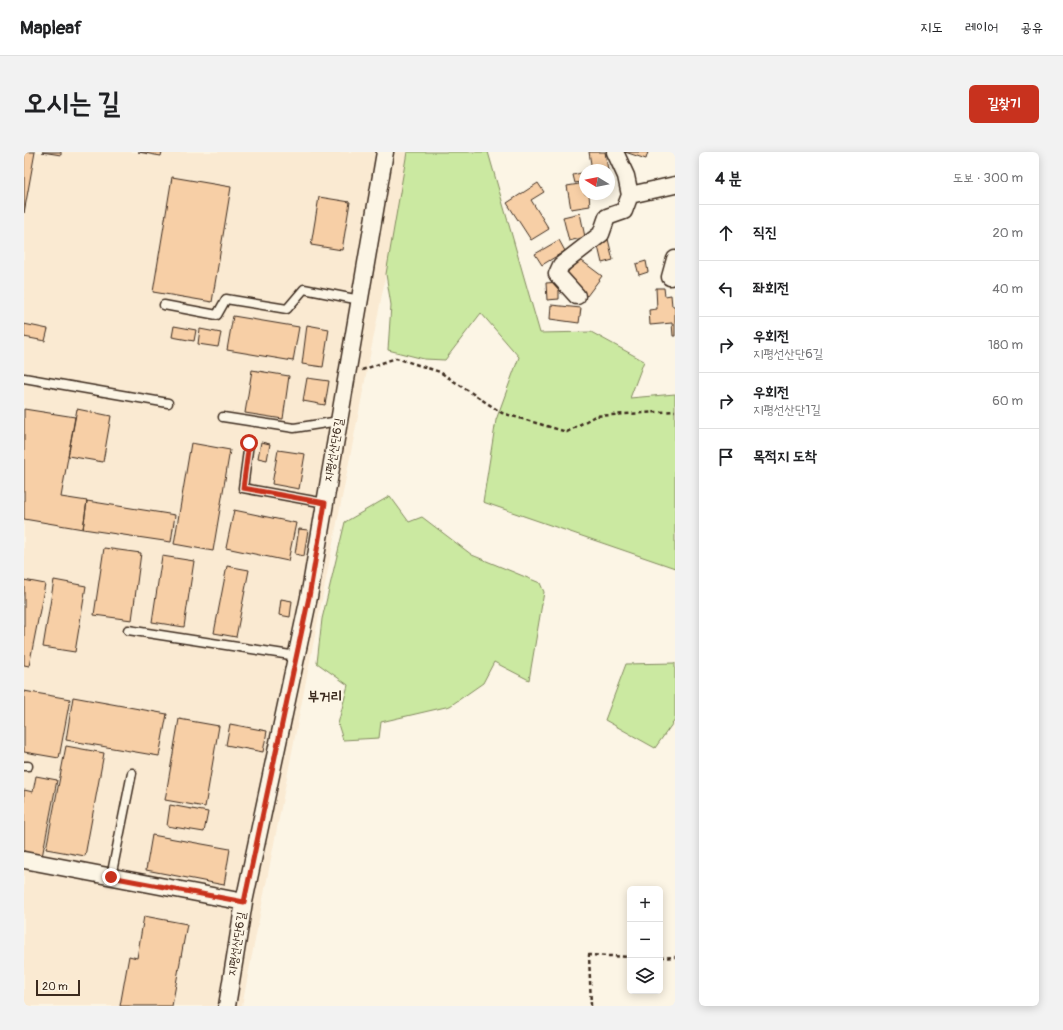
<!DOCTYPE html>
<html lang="ko">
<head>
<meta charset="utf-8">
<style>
  body { margin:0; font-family:Pangolin,"Poor Story",sans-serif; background:#f2f2f2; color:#202124 }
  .controls { position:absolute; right:12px; bottom:12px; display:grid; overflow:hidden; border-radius:6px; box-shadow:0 2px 10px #0003 }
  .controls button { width:36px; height:36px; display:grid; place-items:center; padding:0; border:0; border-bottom:1px solid #e0e0e0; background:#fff; color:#202124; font:20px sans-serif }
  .compass { position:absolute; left:555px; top:12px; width:36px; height:36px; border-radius:50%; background:#fff; box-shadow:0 2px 10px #0003; rotate:280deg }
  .scale { position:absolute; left:12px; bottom:10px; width:44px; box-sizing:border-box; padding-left:4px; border:2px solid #3b2a1e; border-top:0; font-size:11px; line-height:14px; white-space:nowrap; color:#3b2a1e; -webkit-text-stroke:3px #fcf5e5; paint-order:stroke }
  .stop { position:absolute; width:12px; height:12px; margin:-9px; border:3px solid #c8321e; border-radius:50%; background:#fff }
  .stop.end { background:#c8321e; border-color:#fff; box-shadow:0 1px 4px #0008 }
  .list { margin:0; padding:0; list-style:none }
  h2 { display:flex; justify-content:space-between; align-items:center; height:52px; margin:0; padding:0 16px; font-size:17px }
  h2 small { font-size:13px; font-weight:400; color:#757577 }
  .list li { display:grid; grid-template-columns:26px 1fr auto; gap:12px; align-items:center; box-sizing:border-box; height:56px; padding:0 16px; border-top:1px solid #e0e0e0 }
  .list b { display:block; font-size:15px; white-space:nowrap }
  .list p { margin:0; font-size:13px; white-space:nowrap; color:#757577 }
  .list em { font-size:13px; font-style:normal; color:#757577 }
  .icon { flex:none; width:22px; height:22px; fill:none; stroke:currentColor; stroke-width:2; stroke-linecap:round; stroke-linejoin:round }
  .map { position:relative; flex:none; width:651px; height:854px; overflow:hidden; border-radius:6px }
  header { display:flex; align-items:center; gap:24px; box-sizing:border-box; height:56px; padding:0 20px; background:#fff; border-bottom:1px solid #e0e0e0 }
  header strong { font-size:19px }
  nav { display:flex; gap:22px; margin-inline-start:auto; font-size:14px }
  .intro { display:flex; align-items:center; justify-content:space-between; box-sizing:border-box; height:96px; padding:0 24px }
  h1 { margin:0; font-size:28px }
  .button { padding:10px 18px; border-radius:6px; background:#c8321e; color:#fff; font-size:14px; font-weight:700 }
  main { display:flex; gap:24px; padding:0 24px }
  aside { flex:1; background:#fff; border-radius:6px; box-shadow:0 2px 10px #0003 }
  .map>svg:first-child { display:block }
</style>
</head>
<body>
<header>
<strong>Mapleaf</strong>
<nav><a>지도</a><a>레이어</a><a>공유</a></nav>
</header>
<div class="intro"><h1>오시는 길</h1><a class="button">길찾기</a></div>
<main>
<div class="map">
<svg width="651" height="854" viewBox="0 0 651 854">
  <rect width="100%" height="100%" fill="#fcf5e5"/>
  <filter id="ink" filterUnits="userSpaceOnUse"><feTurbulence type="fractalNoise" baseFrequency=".025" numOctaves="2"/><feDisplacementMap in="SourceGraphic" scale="8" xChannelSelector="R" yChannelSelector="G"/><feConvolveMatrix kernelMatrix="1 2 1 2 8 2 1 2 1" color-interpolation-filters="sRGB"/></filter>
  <g filter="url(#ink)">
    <!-- built -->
    <path fill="#faead2" d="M0,0H386L218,854H0Z"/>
    <!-- green -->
    <path fill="#cbe9a1" stroke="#838a60" d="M383,0H464L516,181L567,180L620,209L606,246L651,242V416L459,350L472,268L495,205L457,161L421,208L400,207L364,198L367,153L362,122Z
      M366,344L385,370L398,365L448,403L516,431L520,440L505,528L470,510L459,531L426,554L357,570L355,586L319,588L314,572L324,533L293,511L298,467L321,370Z
      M651,511V568L631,596L581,568L602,512Z"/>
    <!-- building -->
    <path fill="#f7cfa6" stroke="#3b2a1e" d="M0,0H11L0,61Z
      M18,0H37V3Z
      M114,0H138L137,4Z
      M565,0H581L584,18H568Z
      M601,0H624L622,7Z
      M561,20V29L551,31L549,23Z
      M148,25L207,35L188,150L129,140Z
      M514,31L520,40L507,48L525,77L507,88L483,51Z
      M561,31V42H565L566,54L547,57L543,34Z
      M295,45L326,50L318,98L287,93Z
      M556,61L561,85L545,89L539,65Z
      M584,87L589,108L578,111L573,90Z
      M535,88L541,99L518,113L511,102Z
      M554,106L578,124L563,144L539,127Z
      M622,109L624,120L615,123L612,112Z
      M535,130V147L523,148L522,131Z
      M632,136H640L641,144L647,143L648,154H651V184H649L648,171L626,173L625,158L633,157Z
      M527,153L557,156L555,171L526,167Z
      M209,164L275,175L269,209L203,198Z
      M0,172L24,177L21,189L0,185Z
      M283,173L305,177L299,215L278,212Z
      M150,174L172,178L170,189L148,185Z
      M176,177L197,181L194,195L174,192Z
      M228,218L265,224L259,267L221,261Z
      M283,226L305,229L301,253L279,249Z
      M0,257L51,265L37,345L63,349L59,377L0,367Z
      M53,257L87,264L79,310L44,304Z
      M237,290L246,292L243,308L234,306Z
      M167,291L206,298L189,399L150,392Z
      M254,298L281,302L275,337L248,332Z
      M63,349L151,363L147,390L59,377Z
      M210,358L272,371L264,409L202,396Z
      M275,377L284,378L280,404L271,402Z
      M80,396L117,401L108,468L70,463Z
      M138,404L170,409L160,475L128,470Z
      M203,414L225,418L212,485L190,481Z
      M0,428L21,432L5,514L0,513Z
      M30,428L62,434L51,500L19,495Z
      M257,447L268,449L266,465L255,463Z
      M0,539L46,547L35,606L0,600Z
      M49,545L143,562L135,604L42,588Z
      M155,567L195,574L181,655L141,648Z
      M206,572L243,579L239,600L202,593Z
      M42,594L80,601L61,704L22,697Z
      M12,624L33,628L18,705L0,702V638L9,640Z
      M146,653L184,660L180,680L143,674Z
      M128,683L206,697L200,733L122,718Z
      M120,764L163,772L148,854H96L105,804L113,806Z"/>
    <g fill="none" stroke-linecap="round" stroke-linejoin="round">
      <defs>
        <path id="service" d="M140,153L193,163L202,147L263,157L280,137L336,148
          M0,226L144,251
          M199,265L270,276L315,269
          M225,291L219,336L301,351
          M104,478L273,504
          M0,614H4
          M87,725L108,621"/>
        <path id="minor" d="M606,43L651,33
          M646,125L651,107
          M553,144L533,122L537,113L577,82L583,65L600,59L606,43L602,24L591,0
          M0,708L220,750
          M203,854L220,750L285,445L361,0"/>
      </defs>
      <!-- service casing -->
      <use href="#service" stroke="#3b2a1e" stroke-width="11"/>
      <!-- minor casing -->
      <use href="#minor" stroke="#3b2a1e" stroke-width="19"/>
      <!-- path -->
      <path stroke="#3b2a1e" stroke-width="2.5" stroke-dasharray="4 3" stroke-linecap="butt" d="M338,218L372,206L416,220L478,261L543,280L571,264L651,259
        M636,806L651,805
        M567,854L565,803L606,805"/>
      <!-- service -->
      <use href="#service" stroke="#fcf5e5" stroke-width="8"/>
      <!-- minor -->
      <use href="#minor" stroke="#fcf5e5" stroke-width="16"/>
    </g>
  </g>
  <g fill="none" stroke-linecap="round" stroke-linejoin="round" filter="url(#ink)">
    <!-- route -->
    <path stroke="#c8321e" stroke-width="5" d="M87,725L220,750L285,445L301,351L219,336L225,291"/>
  </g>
  <g text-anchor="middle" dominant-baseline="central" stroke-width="3.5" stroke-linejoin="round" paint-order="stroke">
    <!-- street labels -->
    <g font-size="12" fill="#3b2a1e" stroke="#fcf5e5">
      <text transform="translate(310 298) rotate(-80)">지평선산단6길</text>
      <text transform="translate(213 792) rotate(-81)">지평선산단6길</text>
    </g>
    <!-- quarter labels -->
    <g font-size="14" font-weight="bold" fill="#3b2a1e" stroke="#fcf5e5">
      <text x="301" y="544">부거리</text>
    </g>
  </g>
</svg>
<div class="controls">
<button>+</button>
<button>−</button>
<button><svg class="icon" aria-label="layers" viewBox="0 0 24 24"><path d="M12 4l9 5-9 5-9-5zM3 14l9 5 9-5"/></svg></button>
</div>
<svg class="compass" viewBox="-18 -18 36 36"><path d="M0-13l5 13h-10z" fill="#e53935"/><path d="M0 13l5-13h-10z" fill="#757577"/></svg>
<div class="scale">20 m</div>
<div class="stop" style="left:225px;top:291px"></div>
<div class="stop end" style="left:87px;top:725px"></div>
</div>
<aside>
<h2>4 분<small>도보 · 300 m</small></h2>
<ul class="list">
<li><svg class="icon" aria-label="ahead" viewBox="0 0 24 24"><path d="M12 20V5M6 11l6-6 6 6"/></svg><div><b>직진</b></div><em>20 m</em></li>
<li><svg class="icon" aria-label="left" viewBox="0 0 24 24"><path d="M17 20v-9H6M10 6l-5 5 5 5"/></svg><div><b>좌회전</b></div><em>40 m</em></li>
<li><svg class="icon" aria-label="right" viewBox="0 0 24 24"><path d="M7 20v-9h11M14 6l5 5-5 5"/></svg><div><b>우회전</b><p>지평선산단6길</p></div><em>180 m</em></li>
<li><svg class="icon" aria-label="right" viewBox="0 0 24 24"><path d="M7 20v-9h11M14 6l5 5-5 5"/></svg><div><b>우회전</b><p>지평선산단1길</p></div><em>60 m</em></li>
<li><svg class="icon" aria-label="arrive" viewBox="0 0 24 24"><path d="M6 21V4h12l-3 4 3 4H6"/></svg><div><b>목적지 도착</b></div></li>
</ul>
</aside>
</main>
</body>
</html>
